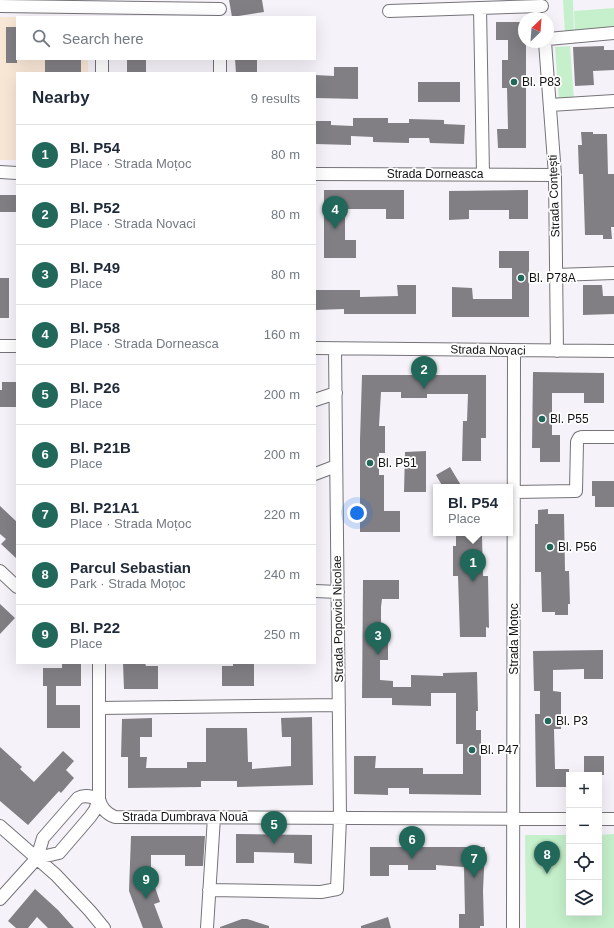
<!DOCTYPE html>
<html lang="en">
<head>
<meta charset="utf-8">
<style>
  body { margin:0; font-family:Helvetica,sans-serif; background:#f6f6f7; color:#1f2937 }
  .controls { position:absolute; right:12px; bottom:12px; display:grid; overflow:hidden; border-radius:0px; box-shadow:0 4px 16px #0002 }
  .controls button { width:36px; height:36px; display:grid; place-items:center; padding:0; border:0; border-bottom:1px solid #e0e1e3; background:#fff; color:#1f2937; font:20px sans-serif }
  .compass { position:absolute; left:518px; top:12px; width:36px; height:36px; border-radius:50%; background:#fff; box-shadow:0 4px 16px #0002; rotate:25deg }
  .you { position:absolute; left:357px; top:513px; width:14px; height:14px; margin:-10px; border:3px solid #fff; border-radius:50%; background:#1a73e8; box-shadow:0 0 0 6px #1a73e833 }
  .badge { display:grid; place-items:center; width:26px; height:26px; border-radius:50%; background:#21675a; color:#fff; font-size:13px; font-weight:700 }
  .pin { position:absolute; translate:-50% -33px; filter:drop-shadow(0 1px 2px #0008) }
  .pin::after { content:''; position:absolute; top:21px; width:14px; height:12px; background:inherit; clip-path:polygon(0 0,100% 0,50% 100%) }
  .popup { position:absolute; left:433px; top:484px; width:80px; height:52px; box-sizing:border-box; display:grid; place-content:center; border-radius:0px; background:#fff; filter:drop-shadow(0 1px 3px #0005); font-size:13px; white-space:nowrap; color:#747a83 }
  .popup b { font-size:15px; color:#1f2937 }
  .popup::after { content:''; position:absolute; left:50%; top:100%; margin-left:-8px; border:8px solid transparent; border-top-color:#fff }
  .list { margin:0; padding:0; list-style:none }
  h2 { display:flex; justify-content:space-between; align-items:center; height:52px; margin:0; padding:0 16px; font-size:17px }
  h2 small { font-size:13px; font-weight:400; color:#747a83 }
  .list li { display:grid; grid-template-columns:26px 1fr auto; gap:12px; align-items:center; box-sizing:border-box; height:60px; padding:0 16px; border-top:1px solid #e0e1e3 }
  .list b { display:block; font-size:15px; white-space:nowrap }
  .list p { margin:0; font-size:13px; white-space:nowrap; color:#747a83 }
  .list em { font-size:13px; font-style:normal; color:#747a83 }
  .icon { flex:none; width:22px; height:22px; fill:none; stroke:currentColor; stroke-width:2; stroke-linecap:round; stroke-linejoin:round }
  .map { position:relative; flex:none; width:614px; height:928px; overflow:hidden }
  .search { position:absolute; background:#fff; box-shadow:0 4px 16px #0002; left:16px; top:16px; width:300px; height:44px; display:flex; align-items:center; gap:10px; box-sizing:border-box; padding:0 14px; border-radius:0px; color:#747a83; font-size:15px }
  .panel { position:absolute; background:#fff; box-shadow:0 4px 16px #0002; left:16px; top:72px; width:300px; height:592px; border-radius:0px }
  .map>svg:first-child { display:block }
</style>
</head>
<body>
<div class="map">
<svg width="614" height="928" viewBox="0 0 614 928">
  <rect width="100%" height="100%" fill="#f5f3f9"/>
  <!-- education -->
  <path fill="#f9e7d6" d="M0,17H17V59H88V73H17V160H0Z"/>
  <!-- green -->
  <path fill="#c5f0cb" d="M563,0H573L574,34H565Z
    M614,8V30L575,33L574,11Z
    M570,46L574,101L559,102L555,47Z
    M614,834V928H526L525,835H569V913H599V835Z"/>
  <!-- building -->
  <path fill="#817f84" d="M229,0H262L264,12L232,17Z
    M496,22H524V42H526V148H498L497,129H508L507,88H502V60H508V40H496Z
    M6,27H17V63H6Z
    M604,46V50H614V70L593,71L594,85L575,86L573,47Z
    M45,59H81V73H45Z
    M127,59H146V73H127Z
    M235,59H257V73H236Z
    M334,67H358V99L315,98V75L334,76Z
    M418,82H460V102H418Z
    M353,118H388V123H409V119L444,120V124L465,125L464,144L430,143L429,138H409V143L373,142V137L351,136V145L316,144V139H315V121H331V125L353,126Z
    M581,132H593V134H607L608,174H614V227H611L612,239H603V235H585L583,174H579L578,145H582Z
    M324,190H404V219H386V209H345V240H356V258H324Z
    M528,190V219H509V210H469V219L449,220V191Z
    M0,195H17V212H0Z
    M499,251H529V317H452V287L472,288L473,299H512V268H499Z
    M0,278H9V318H0Z
    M397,285H416V314H344V309L315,310V290H360V297L398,296Z
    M583,285H602L603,296H614V314L583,315Z
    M533,372L604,373V403H584V393H552V435H560V462H540V448H532Z
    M362,375H486V438H481V461H462L463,421H467L468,394H427V398H401V392H381L379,426H385V453H379V475H384V511H400V532H360V440Z
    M2,382H17V407H0V390H2Z
    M426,451V492H404L405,452Z
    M450,467L462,487H443L436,475Z
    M592,481H614V507H595V496H592Z
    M0,506L17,522V559L1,544L6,539L0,534Z
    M548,509V514H564L565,571H569L570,604H568V615H555V612H542L541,572H535V524H538V510Z
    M456,533H468V536H482L483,576H488L489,628L486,627V637H460L458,576H453V546H456Z
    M363,580H399V599H382L381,607V635H388V660H380V680L393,681V687H411V675L443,676V673L477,672L478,711H476V730H481V795L409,794V788H388V795L354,794V756H376L375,768H423V774H463V744H456V693H431V706L392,705V698H362Z
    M0,604L15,618L0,634Z
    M603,650V679H584V669L553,670V691L561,692V729H554L555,769H569V787H536L535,714H540V691H534L533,651Z
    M62,663H81V686H56V705H80V728H47V686H43V668H62Z
    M123,663H145L146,666H158V689H124Z
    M233,663H254V686H222V666H233Z
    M312,717L313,785L237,787V781H201V787L128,788V757H121L122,719L152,718V737H140V757H147L146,768H187V762H206V728H247L248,762H252V769L291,766V737H282L281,718Z
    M0,747L22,767L20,769L34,782L63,751L74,761L66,770L74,778L61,793L59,791L28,825L0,801Z
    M584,756H604V775H584Z
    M236,834L312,835V864L294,863V853L254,852V863H236Z
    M131,836H205L203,866H185V855H151V875L160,902L154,904L163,928H143L129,891Z
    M370,847H485L483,891L484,926H480V928H459V914H465L464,867L436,865V870H408V865H389V876H370Z
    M35,889L58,910L74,928H48L37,917L28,928H16L8,921Z
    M388,917L391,928H361V926Z
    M242,919H247L269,926V928H220V927Z"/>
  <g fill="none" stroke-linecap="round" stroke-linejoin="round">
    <defs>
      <path id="minor" d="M0,6L220,9
        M480,8L483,174
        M389,11L542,6
        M548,39L614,33
        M545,42L555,175L557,351
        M102,59V73
        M220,59V73
        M550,105L614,101
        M0,172L17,173
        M315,174L555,175
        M556,275L614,273
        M0,346H17
        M315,348L614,351
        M315,400L336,393
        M315,474L336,466
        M514,492L576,491L577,442L579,438L582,437H614
        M0,571L17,587
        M315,591L338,592
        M99,663V799C101,808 107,814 115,817L569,819
        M99,708L339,705
        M599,819H614
        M0,826L56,875L90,911L104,928
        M37,858L59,853L90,817L95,810L99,799
        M209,890L321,892L337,889L340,818L335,349
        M0,899L37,858L43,838L78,798C85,794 92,797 99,799
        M207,928L214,817
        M513,928L514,350"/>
    </defs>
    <!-- minor casing -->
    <use href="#minor" stroke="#757378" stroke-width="14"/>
    <!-- minor -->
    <use href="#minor" stroke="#fff" stroke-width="12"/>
  </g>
  <!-- markers -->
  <g fill="#21675a" stroke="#fff" stroke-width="1.5">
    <circle cx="514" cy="82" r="4"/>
    <circle cx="521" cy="278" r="4"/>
    <circle cx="542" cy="419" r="4"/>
    <circle cx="370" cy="463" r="4"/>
    <circle cx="550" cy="547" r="4"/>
    <circle cx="548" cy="721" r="4"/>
    <circle cx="472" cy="750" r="4"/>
  </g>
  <g text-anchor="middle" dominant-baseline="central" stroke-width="3.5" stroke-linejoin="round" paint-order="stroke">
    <!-- poi labels -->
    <g font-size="12" fill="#121113" stroke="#fff" text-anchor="start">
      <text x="522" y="82">Bl. P83</text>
      <text x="529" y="278">Bl. P78A</text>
      <text x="550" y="419">Bl. P55</text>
      <text x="378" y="463">Bl. P51</text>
      <text x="558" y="547">Bl. P56</text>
      <text x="556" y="721">Bl. P3</text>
      <text x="480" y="750">Bl. P47</text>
    </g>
    <!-- street labels -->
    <g font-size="12" fill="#121113" stroke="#fff">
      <text x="435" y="174">Strada Dorneasca</text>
      <text transform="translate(554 196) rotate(-92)">Strada Conțești</text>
      <text transform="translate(488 350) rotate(1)">Strada Novaci</text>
      <text transform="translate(338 619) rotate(-91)">Strada Popovici Nicolae</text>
      <text transform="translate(514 639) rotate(-90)">Strada Moțoc</text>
      <text x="185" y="817">Strada Dumbrava Nouă</text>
    </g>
  </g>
</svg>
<div class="controls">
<button>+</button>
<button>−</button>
<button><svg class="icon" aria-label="locate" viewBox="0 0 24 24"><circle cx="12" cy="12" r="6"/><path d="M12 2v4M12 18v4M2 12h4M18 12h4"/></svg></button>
<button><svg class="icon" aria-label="layers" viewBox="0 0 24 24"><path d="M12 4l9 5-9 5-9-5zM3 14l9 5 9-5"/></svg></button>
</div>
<svg class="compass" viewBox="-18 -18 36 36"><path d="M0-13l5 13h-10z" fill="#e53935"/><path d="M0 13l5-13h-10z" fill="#747a83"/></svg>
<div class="you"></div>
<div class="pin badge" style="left:473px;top:582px">1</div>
<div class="popup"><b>Bl. P54</b>Place</div>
<div class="pin badge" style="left:424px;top:389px">2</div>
<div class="pin badge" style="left:378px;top:655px">3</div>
<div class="pin badge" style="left:335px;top:229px">4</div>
<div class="pin badge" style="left:274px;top:844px">5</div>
<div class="pin badge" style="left:412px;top:859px">6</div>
<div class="pin badge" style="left:474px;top:878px">7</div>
<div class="pin badge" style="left:547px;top:874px">8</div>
<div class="pin badge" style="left:146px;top:899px">9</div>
<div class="search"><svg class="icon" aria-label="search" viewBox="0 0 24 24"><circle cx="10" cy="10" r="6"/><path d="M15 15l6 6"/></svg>Search here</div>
<section class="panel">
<h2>Nearby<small>9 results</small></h2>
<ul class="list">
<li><span class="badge">1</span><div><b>Bl. P54</b><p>Place · Strada Moțoc</p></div><em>80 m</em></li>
<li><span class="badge">2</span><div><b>Bl. P52</b><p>Place · Strada Novaci</p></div><em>80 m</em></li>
<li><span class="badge">3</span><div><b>Bl. P49</b><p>Place</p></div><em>80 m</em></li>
<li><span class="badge">4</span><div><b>Bl. P58</b><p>Place · Strada Dorneasca</p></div><em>160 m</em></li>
<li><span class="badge">5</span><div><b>Bl. P26</b><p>Place</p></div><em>200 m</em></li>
<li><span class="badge">6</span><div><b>Bl. P21B</b><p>Place</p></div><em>200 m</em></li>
<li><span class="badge">7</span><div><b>Bl. P21A1</b><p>Place · Strada Moțoc</p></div><em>220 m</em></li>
<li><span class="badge">8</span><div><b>Parcul Sebastian</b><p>Park · Strada Moțoc</p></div><em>240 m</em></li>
<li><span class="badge">9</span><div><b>Bl. P22</b><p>Place</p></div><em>250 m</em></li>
</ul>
</section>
</div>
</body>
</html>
